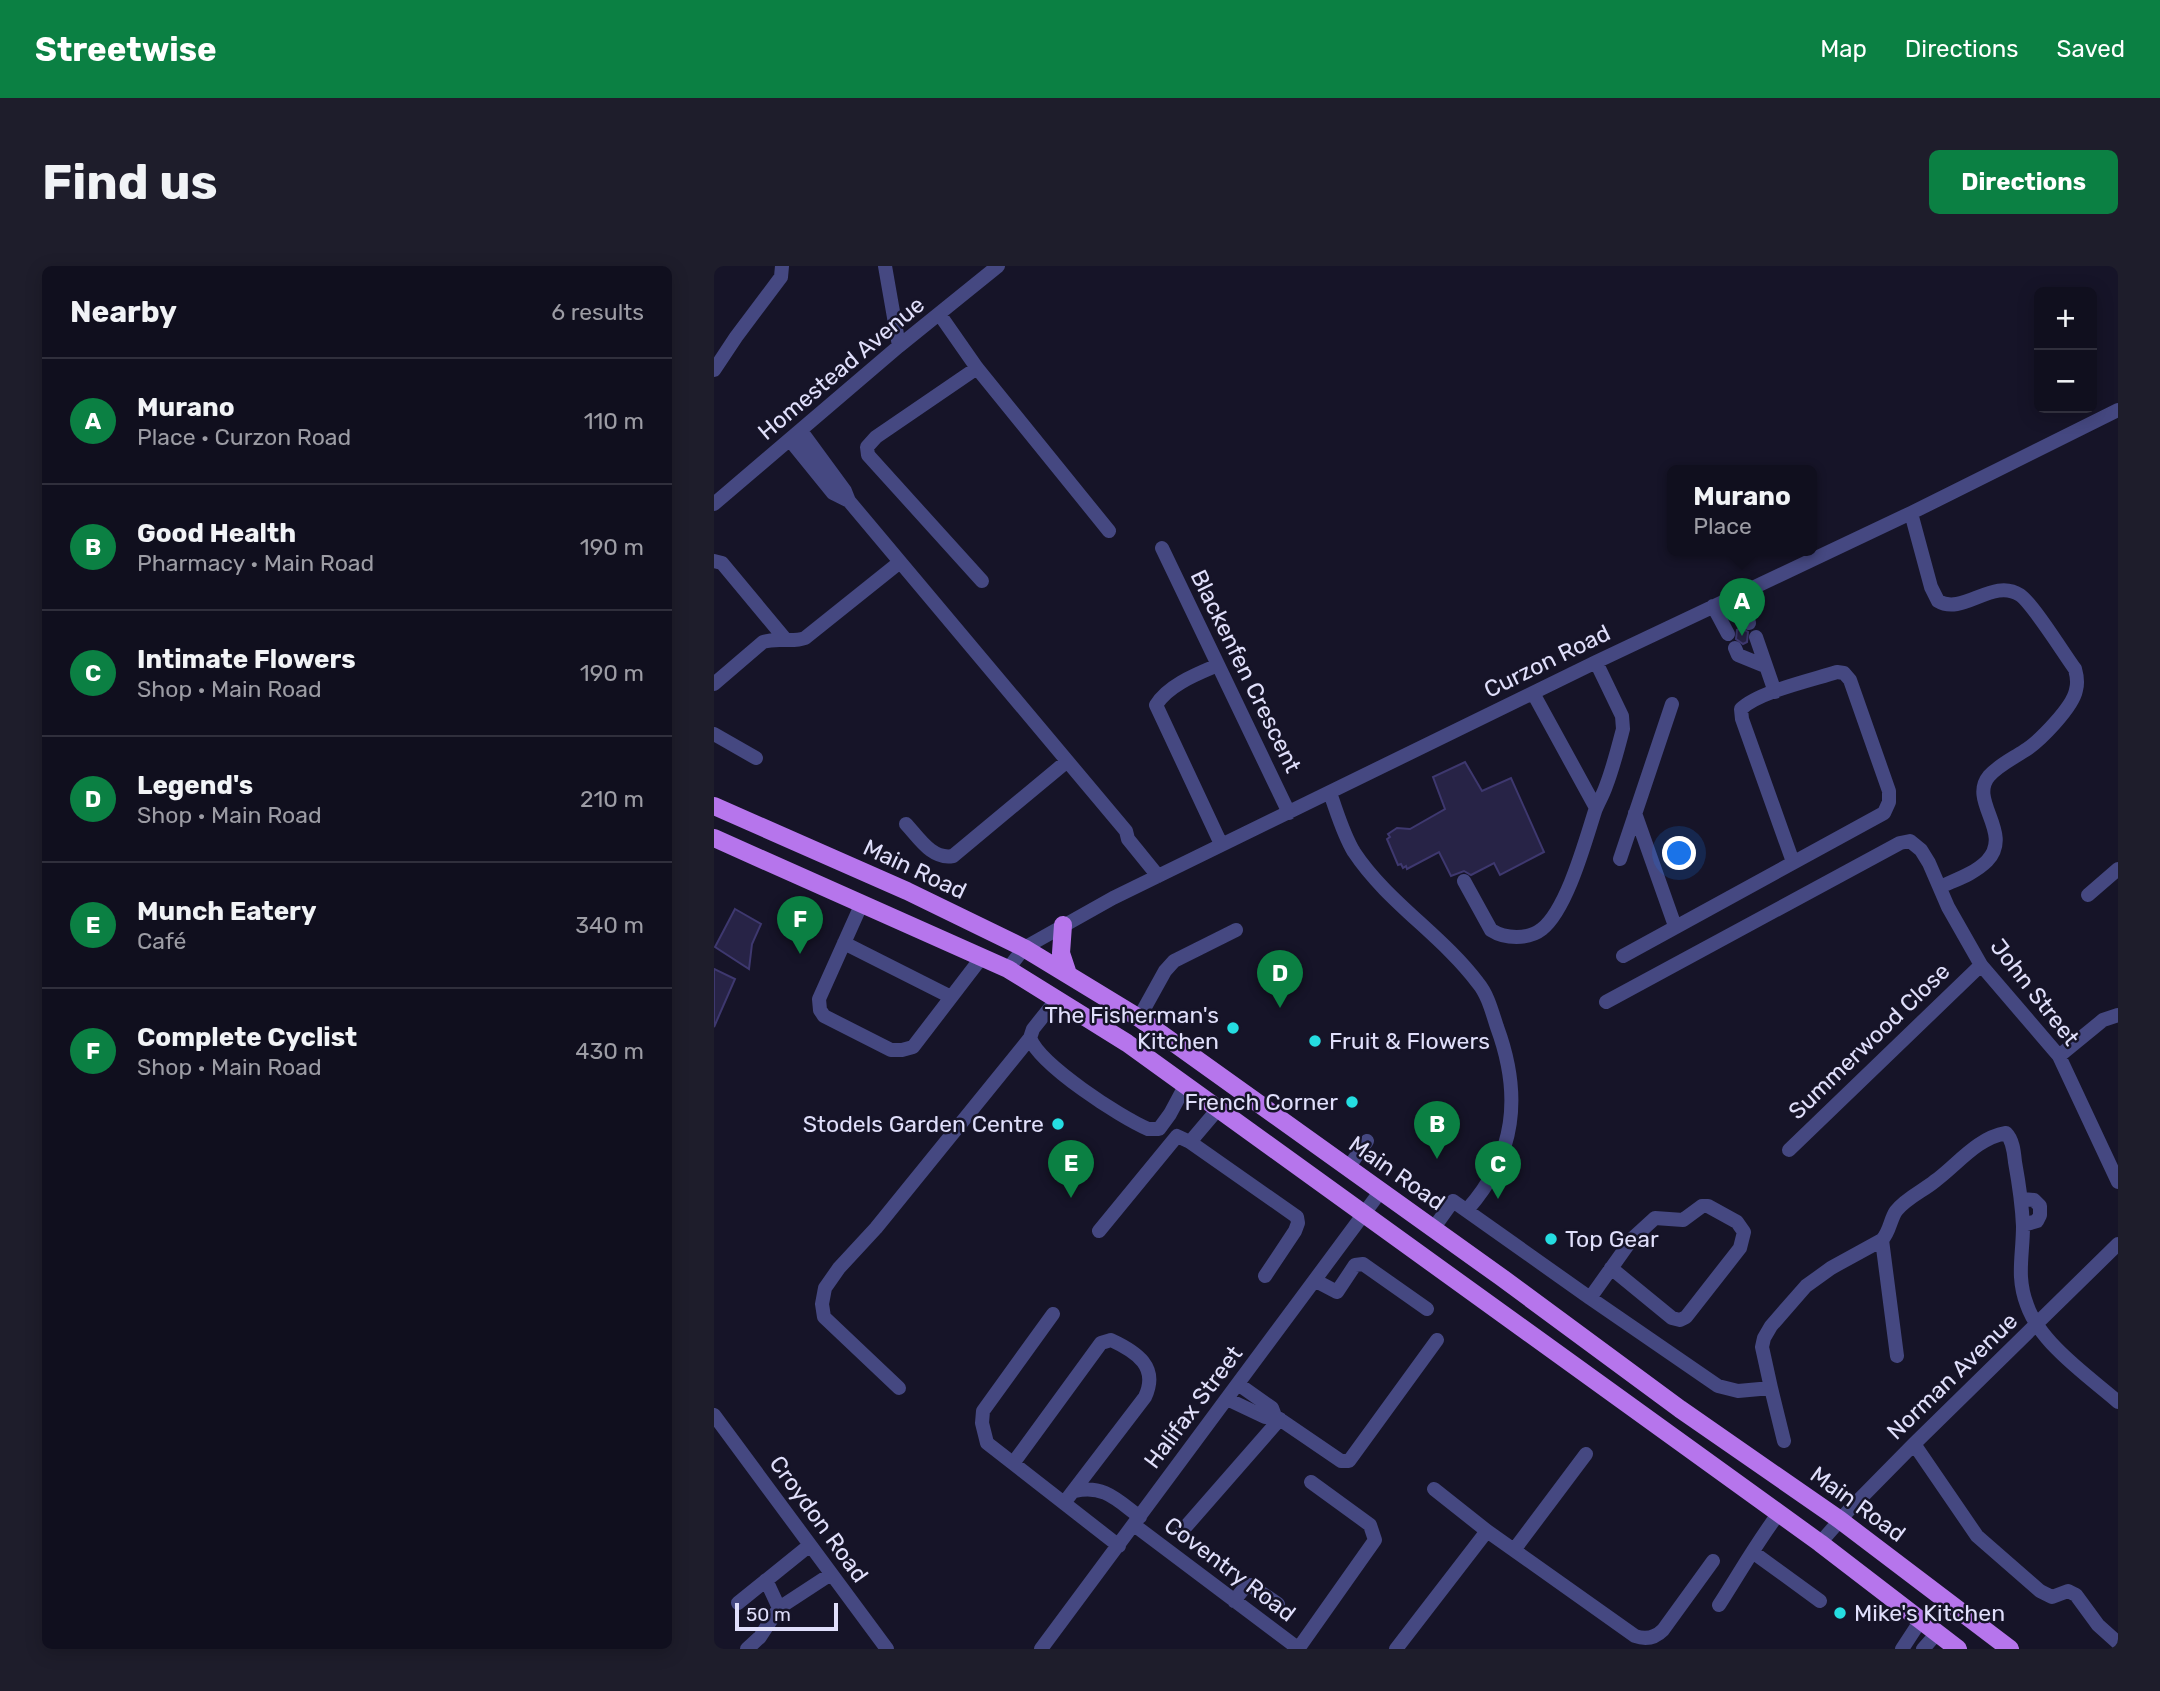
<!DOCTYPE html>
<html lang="en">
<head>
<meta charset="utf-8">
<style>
  body { margin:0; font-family:Rubik,sans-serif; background:#1e1d2b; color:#f1f3f6 }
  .controls { position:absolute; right:21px; top:21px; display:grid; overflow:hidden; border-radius:10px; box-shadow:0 4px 18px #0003 }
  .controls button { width:63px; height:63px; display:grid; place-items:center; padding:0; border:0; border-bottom:2px solid #302f3c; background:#100f1e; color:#f1f3f6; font:35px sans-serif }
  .scale { position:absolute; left:21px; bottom:18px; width:103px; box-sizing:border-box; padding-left:7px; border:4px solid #e0dffb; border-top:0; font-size:19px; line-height:24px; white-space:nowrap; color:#e0dffb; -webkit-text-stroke:5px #161428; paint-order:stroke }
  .you { position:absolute; left:966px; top:588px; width:24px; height:24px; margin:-18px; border:5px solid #fff; border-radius:50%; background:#1a73e8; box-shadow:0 0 0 10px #1a73e833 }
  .badge { display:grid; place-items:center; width:46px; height:46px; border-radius:50%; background:#0b8043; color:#fff; font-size:23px; font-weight:700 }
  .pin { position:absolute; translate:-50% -58px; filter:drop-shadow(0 2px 4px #0008) }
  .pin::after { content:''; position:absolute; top:37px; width:24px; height:21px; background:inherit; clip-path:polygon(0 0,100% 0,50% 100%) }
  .popup { position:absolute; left:953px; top:199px; width:150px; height:91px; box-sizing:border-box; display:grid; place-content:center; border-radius:10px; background:#100f1e; filter:drop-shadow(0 2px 5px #0005); font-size:23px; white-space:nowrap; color:#9c9ca4 }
  .popup b { font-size:26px; color:#f1f3f6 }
  .popup::after { content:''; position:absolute; left:50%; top:100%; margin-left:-14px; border:14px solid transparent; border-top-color:#100f1e }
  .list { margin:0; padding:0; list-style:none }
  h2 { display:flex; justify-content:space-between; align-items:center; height:91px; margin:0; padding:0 28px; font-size:30px }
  h2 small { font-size:23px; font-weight:400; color:#9c9ca4 }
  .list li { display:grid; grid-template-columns:46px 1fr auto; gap:21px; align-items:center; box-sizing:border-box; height:126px; padding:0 28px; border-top:2px solid #302f3c }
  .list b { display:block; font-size:26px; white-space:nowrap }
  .list p { margin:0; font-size:23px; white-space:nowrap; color:#9c9ca4 }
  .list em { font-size:23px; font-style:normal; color:#9c9ca4 }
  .map { position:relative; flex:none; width:1404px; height:1383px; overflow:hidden; border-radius:10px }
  header { display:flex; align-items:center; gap:42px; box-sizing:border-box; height:98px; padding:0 35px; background:#0b8043; color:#fff }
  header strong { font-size:33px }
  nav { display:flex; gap:38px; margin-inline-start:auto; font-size:24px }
  .intro { display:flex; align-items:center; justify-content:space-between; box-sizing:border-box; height:168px; padding:0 42px }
  h1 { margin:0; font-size:49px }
  .button { padding:18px 32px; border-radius:10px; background:#0b8043; color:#fff; font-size:24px; font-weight:700 }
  main { display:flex; gap:42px; padding:0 42px }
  aside { flex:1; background:#100f1e; border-radius:10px; box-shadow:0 4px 18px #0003 }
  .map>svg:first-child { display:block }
</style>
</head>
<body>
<header>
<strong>Streetwise</strong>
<nav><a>Map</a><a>Directions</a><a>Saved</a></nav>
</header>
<div class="intro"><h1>Find us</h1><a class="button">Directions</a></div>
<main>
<aside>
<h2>Nearby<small>6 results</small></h2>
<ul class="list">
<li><span class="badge">A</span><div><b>Murano</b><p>Place · Curzon Road</p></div><em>110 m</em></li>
<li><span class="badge">B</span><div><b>Good Health</b><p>Pharmacy · Main Road</p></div><em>190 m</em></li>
<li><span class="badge">C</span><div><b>Intimate Flowers</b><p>Shop · Main Road</p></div><em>190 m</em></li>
<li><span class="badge">D</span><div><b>Legend's</b><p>Shop · Main Road</p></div><em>210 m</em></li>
<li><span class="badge">E</span><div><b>Munch Eatery</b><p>Café</p></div><em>340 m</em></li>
<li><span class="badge">F</span><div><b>Complete Cyclist</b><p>Shop · Main Road</p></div><em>430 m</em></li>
</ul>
</aside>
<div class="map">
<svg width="1404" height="1383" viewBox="0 0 1404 1383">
  <rect width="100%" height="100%" fill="#161428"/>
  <!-- building -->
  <path fill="#272346" stroke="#3e386f" stroke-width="2" d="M1027,362L1034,366L1033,376L1029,378L1022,373L1023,364Z
    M751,496L768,525L797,512L830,586L786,609L780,597L757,609L750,605L737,610L725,586L693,603L692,600L689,602L687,598L684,599L673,573L676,571L674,568L683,562L696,563L731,543L719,511Z
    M21,643L47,658L38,678L35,703L1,681Z
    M0,703L21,713L0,761Z"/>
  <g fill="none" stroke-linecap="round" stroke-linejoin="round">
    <!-- minor -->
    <path stroke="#454881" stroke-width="14" d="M171,0L185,80
      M226,49L263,102L395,265
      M263,102L162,171L153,181L154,189L268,315
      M0,104L22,71L67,11L68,0
      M87,165L131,225L135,235L412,565L414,573L444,610
      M76,174L119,227L135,235
      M0,238L185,80L284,0
      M1197,247L1217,321L1224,335C1249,350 1279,311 1306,329C1319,338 1350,388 1361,403C1363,410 1364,417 1362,424C1359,441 1325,476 1310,485C1298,493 1285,499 1275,510C1254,535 1300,567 1273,595C1260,608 1241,614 1226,621
      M448,282L575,547
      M0,295L8,297L72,374
      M1021,329L1035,357
      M999,340L1014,368
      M1042,371L1061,426
      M1021,382L1024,389L1051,400
      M504,399C483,408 454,419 442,439L507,578
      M0,418L49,376C63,371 78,377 91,372L186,296
      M819,427L882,542
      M0,468L42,492
      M616,527C623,546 629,568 640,586C673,636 728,669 764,717C774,729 778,746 783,761C808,829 802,889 753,944
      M921,547L961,660
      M192,558C205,572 218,594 239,590L352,496
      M906,593L958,438
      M750,615L777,664C791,673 814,674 828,663C853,643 871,576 881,545C884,537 889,529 892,520C899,502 904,482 909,463L908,450L882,396
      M1374,629L1404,603
      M148,637L105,733L106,744L110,750L177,784H188L199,781L268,691
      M130,677L237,731
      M909,690L1170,547L1175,536V525L1136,414L1130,407L1123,406C1098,414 1044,426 1027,443L1028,453L1079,596
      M294,703L310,682L399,632L882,396L1197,247L1404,144
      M343,733L319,763L316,772C326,799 406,851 434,863H445L456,848L471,820
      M892,736L1186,577L1196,575L1207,584L1215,597L1234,641L1267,699L1345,790L1404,916
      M425,752L451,705L460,695L522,664
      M1345,790L1389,754L1404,749
      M504,843L476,876L583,951L584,957L581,965L551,1010
      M1075,884L1267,699
      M634,902L653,875
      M1308,933L1320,934L1326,940V949L1323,955L1309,959
      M719,963L739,935L876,1032L918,973L941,952L969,954L988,940H994L1023,956L1030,966L1026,982L972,1051L966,1054L958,1052L897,1002
      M385,965L463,870L476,876
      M1168,974L1183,1090
      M602,1015L623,1026L641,999L649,998L713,1043
      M876,1032L1004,1120L1024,1125L1057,1122L1070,1175
      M339,1048L269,1145L268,1157L273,1177L405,1280
      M524,1118L558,1142L561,1150L627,1195H635L723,1074
      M185,1122L110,1051L108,1038L111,1022L125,1002L162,962L316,772
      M1057,1122L1048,1081L1050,1072L1057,1060L1092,1020L1117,1002L1168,974C1176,965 1176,954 1182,945C1192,932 1209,925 1221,915C1244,898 1263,872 1292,867C1299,874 1300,886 1301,896C1305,918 1308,938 1309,960C1309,990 1302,1010 1313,1039C1326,1077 1374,1110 1404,1136
      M513,1133L551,1151L561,1150
      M0,1149L173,1383
      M1200,1178L1263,1270L1326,1325L1338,1331L1354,1325L1362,1329L1384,1359L1404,1377
      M300,1196L387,1077L397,1074C423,1086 445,1101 431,1131L350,1237
      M361,1225C390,1218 404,1235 426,1251
      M420,1259L585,1383
      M468,1265L566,1153
      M773,1265L921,1370C932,1374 941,1372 949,1364L999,1295
      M1106,1277L1135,1244L1200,1178L1404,978
      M800,1284L872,1188
      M1040,1287L1106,1335
      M52,1314L65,1342
      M520,1335L531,1321L536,1319L564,1338
      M24,1337L96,1279
      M1005,1339C1025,1308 1043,1276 1065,1247
      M33,1383L46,1371L65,1342L117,1308
      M327,1383L666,926
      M584,1383L661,1274L656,1259L597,1216
      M682,1383L773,1265L720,1223
      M1188,1383L1207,1354
      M1209,1383L1223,1367"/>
    <!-- major -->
    <path stroke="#b675ec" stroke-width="18" d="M0,540L193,625L310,682L425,752L787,1011L966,1143L1126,1254L1296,1383
      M0,572L294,703L413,777L1106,1277L1244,1383
      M349,659L347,687L354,708"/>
  </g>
  <!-- markers -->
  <g fill="#25dde1" stroke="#161428" stroke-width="2.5">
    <circle cx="519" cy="762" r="7"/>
    <circle cx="601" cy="775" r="7"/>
    <circle cx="638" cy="836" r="7"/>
    <circle cx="344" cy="858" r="7"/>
    <circle cx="837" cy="973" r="7"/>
    <circle cx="1126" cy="1347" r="7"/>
  </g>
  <g text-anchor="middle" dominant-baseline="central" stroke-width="5" stroke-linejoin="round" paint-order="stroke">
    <!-- street labels -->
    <g font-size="23" fill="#e0dffb" stroke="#161428">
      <text transform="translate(127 102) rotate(-40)">Homestead Avenue</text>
      <text transform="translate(833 395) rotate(-26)">Curzon Road</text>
      <text transform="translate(532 405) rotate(64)">Blackenfen Crescent</text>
      <text transform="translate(201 603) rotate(25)">Main Road</text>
      <text transform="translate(1321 726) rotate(52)">John Street</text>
      <text transform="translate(1155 775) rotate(-44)">Summerwood Close</text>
      <text transform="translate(683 907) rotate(35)">Main Road</text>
      <text transform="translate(1238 1110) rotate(-44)">Norman Avenue</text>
      <text transform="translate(479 1141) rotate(-53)">Halifax Street</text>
      <text transform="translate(1144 1238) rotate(36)">Main Road</text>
      <text transform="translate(105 1253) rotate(54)">Croydon Road</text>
      <text transform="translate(516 1303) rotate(37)">Coventry Road</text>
    </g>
    <!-- poi labels -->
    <g font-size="23" fill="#e0dffb" stroke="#161428" text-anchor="end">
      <text x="505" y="749">The Fisherman's<tspan x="505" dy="26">Kitchen</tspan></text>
      <text x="615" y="775" text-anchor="start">Fruit &amp; Flowers</text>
      <text x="624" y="836">French Corner</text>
      <text x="330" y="858">Stodels Garden Centre</text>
      <text x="851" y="973" text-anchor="start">Top Gear</text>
      <text x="1140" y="1347" text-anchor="start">Mike's Kitchen</text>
    </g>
  </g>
</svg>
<div class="controls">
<button>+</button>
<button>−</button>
</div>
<div class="scale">50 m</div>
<div class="you"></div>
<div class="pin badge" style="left:1028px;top:370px">A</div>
<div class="popup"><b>Murano</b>Place</div>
<div class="pin badge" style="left:723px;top:893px">B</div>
<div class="pin badge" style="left:784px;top:933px">C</div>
<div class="pin badge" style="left:566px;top:742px">D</div>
<div class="pin badge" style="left:357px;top:932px">E</div>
<div class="pin badge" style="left:86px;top:688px">F</div>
</div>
</main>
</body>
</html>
